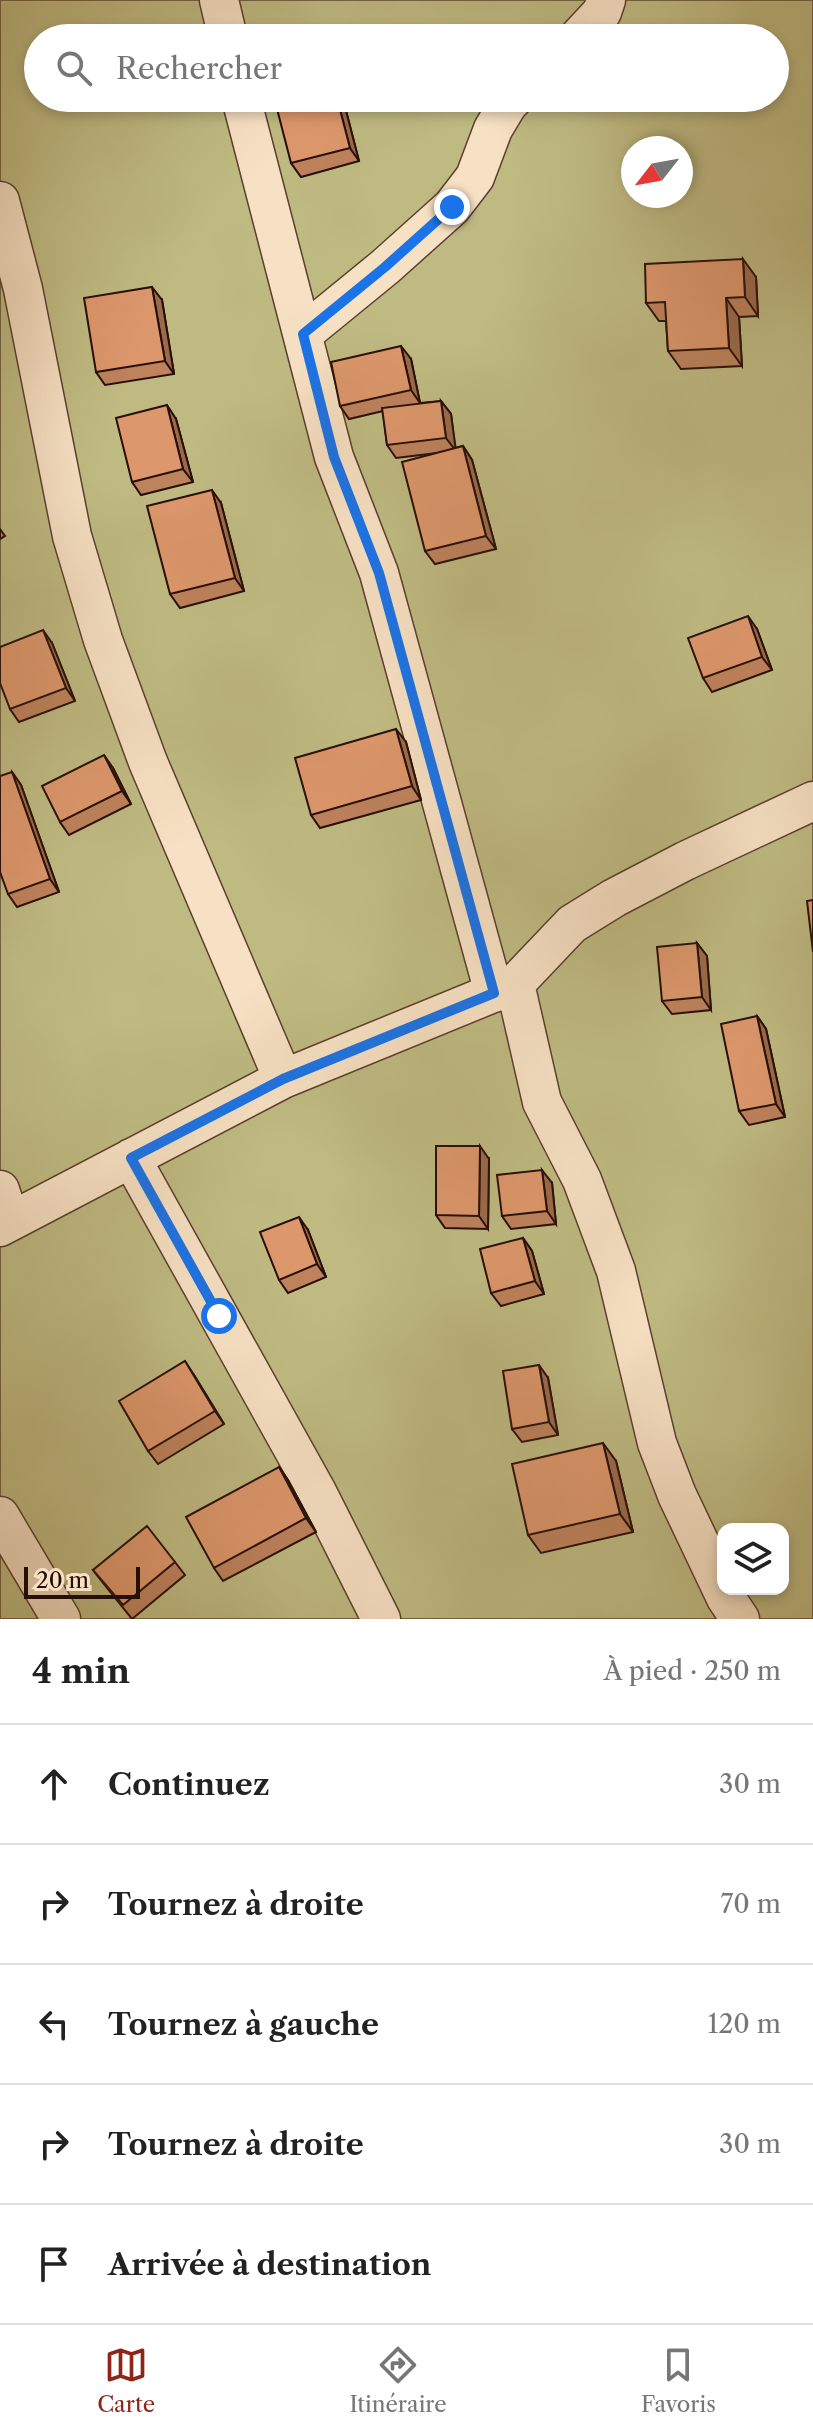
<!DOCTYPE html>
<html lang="fr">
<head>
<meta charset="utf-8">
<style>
  body { margin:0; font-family:"Libre Caslon Text",serif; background:#f6f6f6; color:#222 }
  .controls { position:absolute; right:24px; bottom:24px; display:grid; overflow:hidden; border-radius:16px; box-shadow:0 4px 12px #0003 }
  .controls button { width:72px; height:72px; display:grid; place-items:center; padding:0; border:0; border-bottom:2px solid #e0e0e0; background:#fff; color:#222; font:40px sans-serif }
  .compass { position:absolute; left:621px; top:136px; width:72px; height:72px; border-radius:50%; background:#fff; box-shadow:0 4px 12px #0003; rotate:239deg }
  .scale { position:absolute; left:24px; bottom:20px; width:116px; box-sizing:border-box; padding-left:8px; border:4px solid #270e06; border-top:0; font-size:22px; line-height:28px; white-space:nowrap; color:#270e06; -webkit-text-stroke:6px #f7e1c4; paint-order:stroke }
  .stop { position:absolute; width:24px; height:24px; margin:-18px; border:6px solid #1a73e8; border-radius:50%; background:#fff }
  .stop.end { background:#1a73e8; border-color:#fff; box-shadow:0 2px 8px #0008 }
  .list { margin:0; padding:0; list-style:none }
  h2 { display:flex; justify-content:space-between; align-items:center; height:104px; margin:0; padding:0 32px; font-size:34px }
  h2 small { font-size:26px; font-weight:400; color:#767676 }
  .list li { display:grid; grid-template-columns:52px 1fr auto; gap:24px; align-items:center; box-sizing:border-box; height:120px; padding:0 32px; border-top:2px solid #e0e0e0 }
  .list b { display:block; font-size:30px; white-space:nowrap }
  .list em { font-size:26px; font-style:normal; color:#767676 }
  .icon { flex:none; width:44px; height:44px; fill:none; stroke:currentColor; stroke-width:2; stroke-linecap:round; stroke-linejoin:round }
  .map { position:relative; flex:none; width:813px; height:1619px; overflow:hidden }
  .search { position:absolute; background:#fff; box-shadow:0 4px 12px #0003; left:24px; right:24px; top:24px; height:88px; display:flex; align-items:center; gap:20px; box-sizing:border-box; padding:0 28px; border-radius:44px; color:#767676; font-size:30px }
  .sheet { height:704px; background:#fff }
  nav { display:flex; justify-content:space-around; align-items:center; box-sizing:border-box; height:112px; border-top:2px solid #e0e0e0; background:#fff; font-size:22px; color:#767676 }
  nav a { display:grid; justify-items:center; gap:4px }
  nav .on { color:#8f2418 }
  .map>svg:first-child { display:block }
</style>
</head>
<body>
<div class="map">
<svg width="813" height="1619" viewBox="0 0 813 1619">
  <rect width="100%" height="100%" fill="#f2d1a4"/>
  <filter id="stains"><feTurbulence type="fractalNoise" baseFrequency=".0025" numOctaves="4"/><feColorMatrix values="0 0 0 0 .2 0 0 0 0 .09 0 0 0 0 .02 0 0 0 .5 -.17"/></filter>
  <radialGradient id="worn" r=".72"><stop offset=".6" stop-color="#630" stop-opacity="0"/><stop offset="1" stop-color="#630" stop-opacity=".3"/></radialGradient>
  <!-- green -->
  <path fill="#bfba82" stroke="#736444" stroke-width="2" fill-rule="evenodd" d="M0,0H813V1619H0ZM38,38H775V98H38ZM633,148H681V196H633ZM723,1529H783V1589H723Z"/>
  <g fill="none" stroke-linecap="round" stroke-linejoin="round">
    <defs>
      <path id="street" d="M219,0L228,38
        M578,38L602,12L606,0
        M241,98L334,457L379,573L494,993
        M0,201L23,289L72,536L103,640L148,762L283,1079
        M303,334L385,267L452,207L475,177L493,129L508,104L514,98
        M515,984L542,1102L582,1180L616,1271L657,1443L677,1495L726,1598L740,1619
        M131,1158L317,1492L381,1619
        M0,1190L10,1221
        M0,1227L283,1079L515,984L572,924L614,898L685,861L813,801
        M0,1516L61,1619"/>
    </defs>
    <!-- street casing -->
    <use href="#street" stroke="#5a3f2e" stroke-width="41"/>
    <!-- street -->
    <use href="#street" stroke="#f7e1c4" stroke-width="38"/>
  </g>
  <!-- wall -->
  <path fill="#be825d" stroke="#270e06" stroke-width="2" d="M344,103L359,161L301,177L291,163Z
    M756,277L758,316L739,317L742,366L681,369L668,351L666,321H659L646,303Z
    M162,300L174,374L105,385L96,372Z
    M411,359L420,403L441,401L451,414L455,448L463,446L472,460L496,549L435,564L425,551L438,453L396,458L387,445L383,411L349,419L340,406Z
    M176,419L193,482L141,495L132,482Z
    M221,503L244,591L180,608L170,594Z
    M0,529L5,536L0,539Z
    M757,629L772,670L712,692L703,678Z
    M52,643L75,701L19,722L10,709Z
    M406,742L421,800L320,828L311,815Z
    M113,768L131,804L69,835L60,822Z
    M12,772L21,785L59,892L17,907L8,894Z
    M697,943L707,956L711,1010L672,1014L662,1001Z
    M757,1016L766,1029L785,1117L749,1125L739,1111Z
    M489,1159L488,1229L445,1228L436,1215Z
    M552,1183L556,1224L511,1229L502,1216Z
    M308,1230L326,1277L288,1293L279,1280Z
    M523,1238L532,1251L544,1294L501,1306L491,1293Z
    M194,1375L224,1424L158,1464L148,1451Z
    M548,1378L558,1435L522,1442L512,1429Z
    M616,1461L633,1532L541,1553L528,1535Z
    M279,1467L288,1480L316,1532L223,1581L214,1568Z
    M175,1562L185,1575L132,1619L103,1583L93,1570Z"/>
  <!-- shaded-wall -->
  <path fill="#9b6a4c" stroke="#270e06" stroke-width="2" d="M337,98H341L344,103L359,161L350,148Z
    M743,259L756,277L758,316L745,297Z
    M152,287L162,300L174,374L165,361Z
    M726,298L739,317L742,366L729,348Z
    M401,346L411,359L420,403L411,390Z
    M441,401L451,414L456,451L446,438Z
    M167,405L176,419L193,482L183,469Z
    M463,446L472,460L496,549L486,536Z
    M212,490L221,503L244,591L235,578Z
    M748,616L757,629L772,670L762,657Z
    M43,630L52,643L75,701L66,688Z
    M396,729L406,742L421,800L412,786Z
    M104,755L113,768L131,804L122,791Z
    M12,772L21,785L59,892L50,879Z
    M697,943L707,956L711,1010L702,997Z
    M757,1016L766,1029L785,1117L776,1104Z
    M480,1146L489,1159L488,1229L479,1216Z
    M542,1170L552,1183L556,1224L547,1211Z
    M299,1217L308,1230L326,1277L317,1264Z
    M523,1238L532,1251L544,1294L535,1281Z
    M185,1361L194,1375L224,1424L215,1411Z
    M539,1365L548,1378L558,1435L549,1422Z
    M603,1443L616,1461L633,1532L620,1514Z
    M279,1467L288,1480L316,1532L306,1518Z"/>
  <!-- building -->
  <path fill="#dd976c" stroke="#270e06" stroke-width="2" d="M303,98H337L350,148L291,163L276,105Z
    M743,259L745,297L726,298L729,348L668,351L665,302L646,303L645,264Z
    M152,287L165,361L96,372L84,298Z
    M401,346L411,390L340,406L331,362Z
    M441,401L446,438L387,445L382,408Z
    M167,405L183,469L132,482L116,418Z
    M463,446L486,536L425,551L402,462Z
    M212,490L235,578L170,594L147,506Z
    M748,616L762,657L703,678L688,638Z
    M43,630L66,688L10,709L0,683V647Z
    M396,729L412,786L311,815L295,758Z
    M104,755L122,791L60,822L42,786Z
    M12,772L50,879L8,894L0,872V776Z
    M813,900V952L807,901Z
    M697,943L702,997L662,1001L657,947Z
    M757,1016L776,1104L739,1111L721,1024Z
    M436,1146H480L479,1216L436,1215Z
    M542,1170L547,1211L502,1216L497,1175Z
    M299,1217L317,1264L279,1280L260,1232Z
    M523,1238L535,1281L491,1293L480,1249Z
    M185,1361L215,1411L148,1451L119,1401Z
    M539,1365L549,1422L512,1429L503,1371Z
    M603,1443L620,1514L528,1535L512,1464Z
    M279,1467L306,1518L214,1568L186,1517Z
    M147,1526L175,1562L123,1605L93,1570Z"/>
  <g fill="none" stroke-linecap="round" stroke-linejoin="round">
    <!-- route -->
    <path stroke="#1a73e8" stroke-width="10" d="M219,1316L131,1158L283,1079L494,993L379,573L334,457L303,334L385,267L452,207"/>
  </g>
  <rect width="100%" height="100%" filter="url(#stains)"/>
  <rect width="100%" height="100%" fill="url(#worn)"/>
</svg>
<div class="controls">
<button><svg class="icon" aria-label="layers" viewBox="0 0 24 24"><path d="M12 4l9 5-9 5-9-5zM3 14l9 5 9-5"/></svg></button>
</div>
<svg class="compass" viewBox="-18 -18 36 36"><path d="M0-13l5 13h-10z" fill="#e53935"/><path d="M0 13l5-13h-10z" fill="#767676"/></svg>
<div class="scale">20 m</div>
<div class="stop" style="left:219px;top:1316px"></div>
<div class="stop end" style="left:452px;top:207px"></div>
<div class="search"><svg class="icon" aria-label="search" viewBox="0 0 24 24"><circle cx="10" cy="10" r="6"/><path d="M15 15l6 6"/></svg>Rechercher</div>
</div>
<section class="sheet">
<h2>4 min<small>À pied · 250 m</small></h2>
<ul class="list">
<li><svg class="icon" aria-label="ahead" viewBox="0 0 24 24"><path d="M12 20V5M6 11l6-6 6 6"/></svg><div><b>Continuez</b></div><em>30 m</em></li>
<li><svg class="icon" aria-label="right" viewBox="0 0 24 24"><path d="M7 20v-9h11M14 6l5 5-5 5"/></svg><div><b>Tournez à droite</b></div><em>70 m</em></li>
<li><svg class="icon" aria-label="left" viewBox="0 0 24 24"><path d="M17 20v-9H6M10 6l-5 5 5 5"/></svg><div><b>Tournez à gauche</b></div><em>120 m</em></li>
<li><svg class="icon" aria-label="right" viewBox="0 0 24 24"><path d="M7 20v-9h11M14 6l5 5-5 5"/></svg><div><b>Tournez à droite</b></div><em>30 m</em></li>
<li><svg class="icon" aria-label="arrive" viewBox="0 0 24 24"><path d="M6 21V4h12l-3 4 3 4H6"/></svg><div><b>Arrivée à destination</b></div></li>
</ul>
</section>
<nav>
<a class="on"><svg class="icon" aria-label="map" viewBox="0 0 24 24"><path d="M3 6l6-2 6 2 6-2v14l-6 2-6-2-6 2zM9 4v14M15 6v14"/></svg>Carte</a>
<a><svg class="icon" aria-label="directions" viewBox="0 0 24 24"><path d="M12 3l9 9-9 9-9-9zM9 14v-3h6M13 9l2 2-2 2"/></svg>Itinéraire</a>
<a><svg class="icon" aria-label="saved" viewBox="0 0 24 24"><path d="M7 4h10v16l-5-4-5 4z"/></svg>Favoris</a>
</nav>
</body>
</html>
